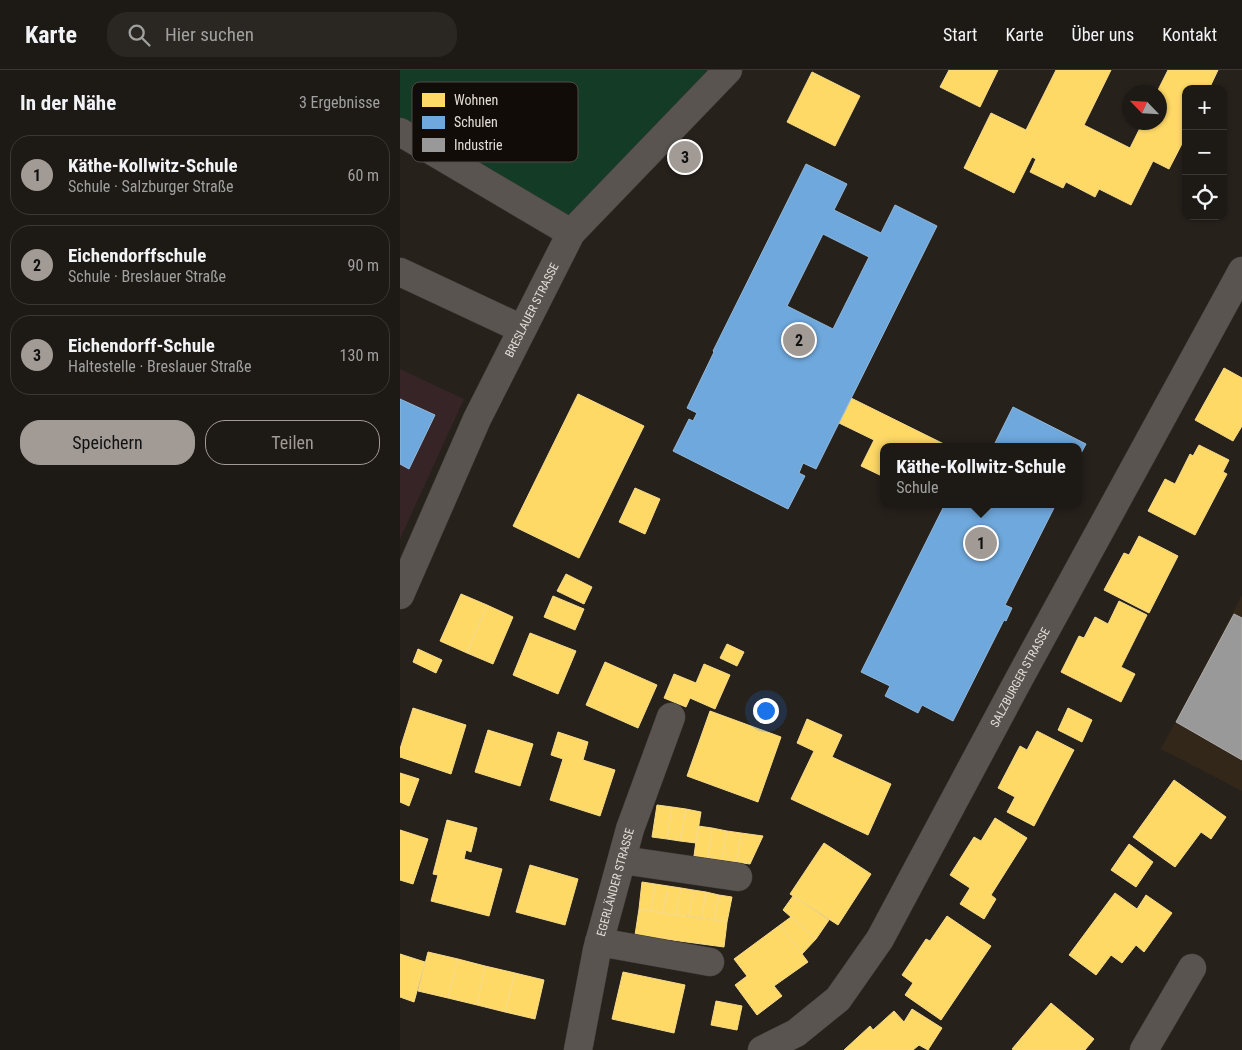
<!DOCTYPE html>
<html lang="de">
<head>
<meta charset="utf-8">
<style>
  body { margin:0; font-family:"Roboto Condensed",sans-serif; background:#2a2622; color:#f1f3f6 }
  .controls { position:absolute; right:15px; top:15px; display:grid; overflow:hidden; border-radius:10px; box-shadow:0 1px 4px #0004 }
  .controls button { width:45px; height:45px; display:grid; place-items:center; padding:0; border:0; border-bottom:1px solid #3b3834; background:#1d1915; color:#f1f3f6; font:25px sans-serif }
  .compass { position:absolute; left:722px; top:15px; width:45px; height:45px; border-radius:50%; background:#1d1915; box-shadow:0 1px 4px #0004; rotate:295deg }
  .you { position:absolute; left:365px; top:640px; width:18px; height:18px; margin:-12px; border:4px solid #fff; border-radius:50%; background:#1a73e8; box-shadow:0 0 0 8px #1a73e833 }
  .badge { display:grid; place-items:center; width:32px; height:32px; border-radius:50%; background:#a29b95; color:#111; font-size:16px; font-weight:700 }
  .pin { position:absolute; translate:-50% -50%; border:2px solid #fff; box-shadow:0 1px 5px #0006 }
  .popup { position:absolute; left:480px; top:373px; width:202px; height:65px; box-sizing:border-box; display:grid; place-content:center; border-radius:10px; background:#1d1915; filter:drop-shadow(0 1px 4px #0005); font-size:16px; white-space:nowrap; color:#a0a0a0 }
  .popup b { font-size:19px; color:#f1f3f6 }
  .popup::after { content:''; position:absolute; left:50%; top:100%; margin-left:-10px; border:10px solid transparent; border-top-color:#1d1915 }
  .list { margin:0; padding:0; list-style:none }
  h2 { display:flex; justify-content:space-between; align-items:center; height:65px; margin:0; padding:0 20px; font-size:21px }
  h2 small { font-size:16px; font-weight:400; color:#a0a0a0 }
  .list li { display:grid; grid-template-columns:32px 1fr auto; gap:15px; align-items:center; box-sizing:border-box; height:80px; margin:0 10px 10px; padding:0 10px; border:1px solid #3b3834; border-radius:20px }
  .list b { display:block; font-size:19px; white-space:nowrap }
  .list p { margin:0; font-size:16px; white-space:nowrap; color:#a0a0a0 }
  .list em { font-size:16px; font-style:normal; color:#a0a0a0 }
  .actions { display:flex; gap:10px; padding:15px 20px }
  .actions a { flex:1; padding:11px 0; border:1px solid #a29b95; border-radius:20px; text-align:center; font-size:18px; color:#a29b95 }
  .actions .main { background:#a29b95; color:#111 }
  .icon { flex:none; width:28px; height:28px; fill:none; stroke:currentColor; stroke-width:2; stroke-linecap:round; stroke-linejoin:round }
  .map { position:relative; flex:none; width:842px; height:980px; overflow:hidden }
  header { display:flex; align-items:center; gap:30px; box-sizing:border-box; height:70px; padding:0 25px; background:#1d1915; border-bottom:1px solid #3b3834 }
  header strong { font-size:24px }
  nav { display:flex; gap:28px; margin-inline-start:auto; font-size:18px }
  .search { width:350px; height:45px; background:#2a2622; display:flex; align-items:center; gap:12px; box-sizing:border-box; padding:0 18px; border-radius:20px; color:#a0a0a0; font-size:19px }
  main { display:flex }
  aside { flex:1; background:#1d1915 }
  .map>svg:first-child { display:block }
</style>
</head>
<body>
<header>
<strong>Karte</strong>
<div class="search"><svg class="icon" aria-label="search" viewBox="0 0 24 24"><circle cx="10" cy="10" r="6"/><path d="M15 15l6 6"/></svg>Hier suchen</div>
<nav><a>Start</a><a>Karte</a><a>Über uns</a><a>Kontakt</a></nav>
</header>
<main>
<aside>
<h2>In der Nähe<small>3 Ergebnisse</small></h2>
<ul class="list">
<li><span class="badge">1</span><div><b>Käthe-Kollwitz-Schule</b><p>Schule · Salzburger Straße</p></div><em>60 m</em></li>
<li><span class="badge">2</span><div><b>Eichendorffschule</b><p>Schule · Breslauer Straße</p></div><em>90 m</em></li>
<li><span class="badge">3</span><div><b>Eichendorff-Schule</b><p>Haltestelle · Breslauer Straße</p></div><em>130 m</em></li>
</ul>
<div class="actions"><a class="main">Speichern</a><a>Teilen</a></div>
</aside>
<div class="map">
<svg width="842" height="980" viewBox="0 0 842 980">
  <rect width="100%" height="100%" fill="#27211c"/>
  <!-- industrial -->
  <path fill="#33271a" d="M842,525V721L761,679Z"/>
  <!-- education -->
  <path fill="#362427" d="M0,299L64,329L0,469Z"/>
  <!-- green -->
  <path fill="#143b26" d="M0,0H328L171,163L0,62Z"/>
  <!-- homes -->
  <path fill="#ffd966" stroke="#f7da88" d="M549,0H598L580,37L540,17Z
    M656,0H711L684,55L730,78L743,52H760V22H757L768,0H818L809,19H786V66L769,99L753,91L731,135L699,119L695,127L666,112L663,118L630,102L636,89L632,87L614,123L564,98L591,43L626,60Z
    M412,2L460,26L435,76L387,52Z
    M824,298L842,308V356L833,371L795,350Z
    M178,324L244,356L179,488L113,456Z
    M451,328L550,377H484V407L461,396L474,370L439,353Z
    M799,375L829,390L823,402L827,404L795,465L748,441L765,409L775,414L790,384L793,386Z
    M235,418L260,429L245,464L219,452Z
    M739,466L778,486L749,543L704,520L724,483L729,485Z
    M166,504L192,517L184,534L157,521Z
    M61,524L87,535L67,583L40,571Z
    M153,526L184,539L175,560L144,547Z
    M719,531L747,545L721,597L735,604L721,632L661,602L679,566L684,568L695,547L708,554Z
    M87,535L113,547L93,594L67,583Z
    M130,563L176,581L158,624L113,605Z
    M327,574L344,582L337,596L320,588Z
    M18,579L42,590L36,603L13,592Z
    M205,592L257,615L238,658L186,635Z
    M304,594L330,605L315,639L290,628L286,637L264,628L274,604L296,613Z
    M13,638L66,655L51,704L0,687V679Z
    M668,638L692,650L682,672L658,660Z
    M310,641L381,667L358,732L287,706Z
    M407,649L442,665L432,687L491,714L468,765L391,729L414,681L397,673Z
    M88,660L133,674L120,716L75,702Z
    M637,661L674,680L634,756L607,742L615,727L598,718L620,676L627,680Z
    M158,662L188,672L183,690L215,700L200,746L150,730L163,689L151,685Z
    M0,703L19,709L9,736L0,732Z
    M774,710L826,747L811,769L801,762L775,797L733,767Z
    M257,735L272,737L267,769L252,767Z
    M272,737L286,739L280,771L267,769Z
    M286,739L301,742L296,773L280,771Z
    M595,748L627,768L591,825L596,829L584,849L560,834L570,818L550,805L574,767L581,771Z
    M47,750L77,758L71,782L66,780L64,789L102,799L89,846L31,831L38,805L33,804Z
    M298,756L312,758L308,788L294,786Z
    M312,758L327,761L322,790L308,788Z
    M0,760L28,769L13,814L0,810Z
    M327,761L341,763L336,792L322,790Z
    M341,763L363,766L350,794L336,792Z
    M424,773L471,804L438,855L390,824Z
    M729,774L753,792L736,817L711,800Z
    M130,795L178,809L165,855L116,842Z
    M242,812L255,814L251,841L239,839Z
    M255,814L268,816L263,843L251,841Z
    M268,816L281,818L276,845L263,843Z
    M281,818L293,820L289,846L276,845Z
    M293,820L306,822L302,848L289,846Z
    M306,822L319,825L314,850L302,848Z
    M715,823L737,839L746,825L772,843L744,882L736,875L722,893L711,885L696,905L669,885Z
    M319,825L332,827L327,852L314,850Z
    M393,826L429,850L416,869L383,840Z
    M239,839L327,852L324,877L235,865Z
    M547,846L591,876L541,950L505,925L513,913L502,905L526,869L530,871Z
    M391,847L416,869L402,884L380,855Z
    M380,855L408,892L374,916L382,926L357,945L335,915L347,906L334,889Z
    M28,882L58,889L48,928L18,921Z
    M0,884L25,892L14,932L0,927Z
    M58,889L85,896L77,935L48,928Z
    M85,896L115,903L105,942L77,935Z
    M223,902L285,915L274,963L212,949Z
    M115,903L144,910L135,949L105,942Z
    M316,931L342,936L337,960L311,955Z
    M651,933L694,969L685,980H614L612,979Z
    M512,939L542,958L528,980L519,975L513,980H444L470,956L473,960L494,941L504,952Z"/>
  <!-- schools -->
  <path fill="#6fa8dc" stroke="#92b8da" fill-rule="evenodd" d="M406,94L447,114L434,140L481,163L495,135L537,156L416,399L403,393L399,403L405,406L388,439L273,381L289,349L293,351L297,343L287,338L314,282L313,281ZM423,164L469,187L433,259L387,236Z
    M0,329L35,345L9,399L0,394Z
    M613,337L686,374L678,389V377H593Z
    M545,434H656L605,535L612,538L606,551L604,550L553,651L522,635L518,643L485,626L490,616L461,602Z"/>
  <!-- industry -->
  <path fill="#999" stroke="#b0adab" d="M834,544L842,548V690L776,652Z"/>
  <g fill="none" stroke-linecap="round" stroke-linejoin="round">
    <defs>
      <g id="minor">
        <path d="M0,62L171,163"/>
        <path d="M0,202L122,259"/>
        <path id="s1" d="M0,525L77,349L171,163L328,0"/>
        <path d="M222,790L338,807"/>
        <path d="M199,872L310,892"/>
        <path id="s2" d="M178,980L197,880L230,759L271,647"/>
        <path id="s3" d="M362,980L396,963L438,929L480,869L619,609L842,201"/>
        <path d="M744,980L792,898"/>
      </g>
    </defs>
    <!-- minor casing -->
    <use href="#minor" stroke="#423d39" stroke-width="29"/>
    <!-- minor -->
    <use href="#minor" stroke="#595450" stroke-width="28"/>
  </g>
  <g text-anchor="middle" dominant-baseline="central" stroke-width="5" stroke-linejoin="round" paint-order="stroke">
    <!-- street labels -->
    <g font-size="12" fill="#e4dcd6" stroke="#110c08">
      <text stroke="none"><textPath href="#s1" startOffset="314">BRESLAUER STRASSE</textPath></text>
      <text stroke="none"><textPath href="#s3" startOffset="462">SALZBURGER STRASSE</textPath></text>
      <text stroke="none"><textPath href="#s2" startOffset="172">EGERLÄNDER STRASSE</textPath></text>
    </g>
  </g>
  <!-- legend -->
  <rect x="12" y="12" width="166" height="80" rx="8" fill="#110c08" stroke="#504a46" stroke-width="1"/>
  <rect x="22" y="23" width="23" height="14" fill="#ffd966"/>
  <rect x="22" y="46" width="23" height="13" fill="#6fa8dc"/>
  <rect x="22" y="68" width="23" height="14" fill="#999"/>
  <g font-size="14" fill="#e4dcd6">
    <text x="54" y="35">Wohnen</text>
    <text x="54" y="57">Schulen</text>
    <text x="54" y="80">Industrie</text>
  </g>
</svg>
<div class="controls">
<button>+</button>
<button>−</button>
<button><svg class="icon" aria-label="locate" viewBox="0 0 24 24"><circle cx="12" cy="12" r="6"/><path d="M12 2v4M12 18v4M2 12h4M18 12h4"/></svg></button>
</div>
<svg class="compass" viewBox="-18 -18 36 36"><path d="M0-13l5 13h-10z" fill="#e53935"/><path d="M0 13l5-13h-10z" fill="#a0a0a0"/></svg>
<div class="you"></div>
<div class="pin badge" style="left:581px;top:473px">1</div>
<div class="popup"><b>Käthe-Kollwitz-Schule</b>Schule</div>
<div class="pin badge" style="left:399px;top:270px">2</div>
<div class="pin badge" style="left:285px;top:87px">3</div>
</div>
</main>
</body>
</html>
